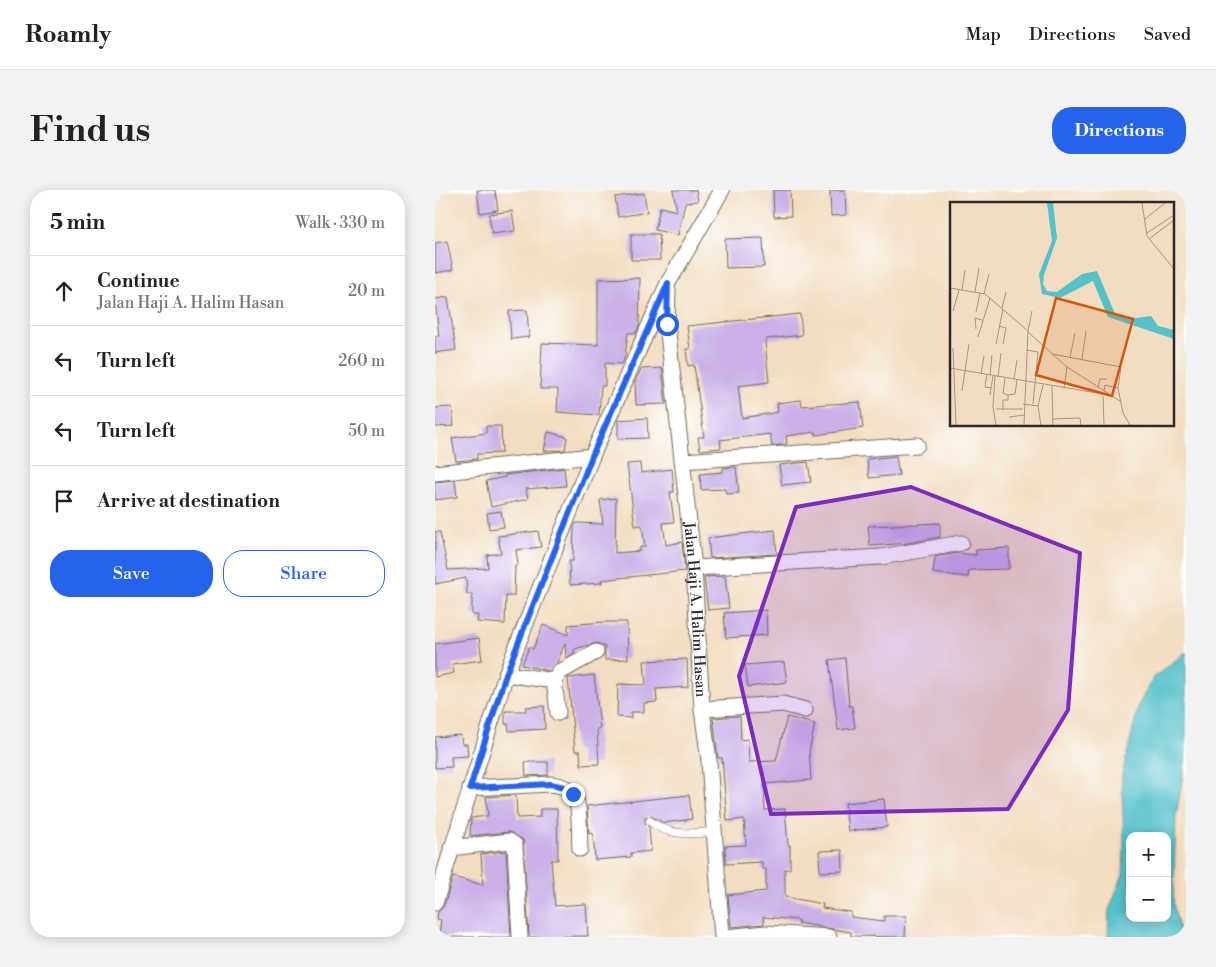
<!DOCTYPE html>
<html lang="en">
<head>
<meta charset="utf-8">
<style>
  body { margin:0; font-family:"Libre Bodoni",serif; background:#f2f2f2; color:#222 }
  .controls { position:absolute; right:15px; bottom:15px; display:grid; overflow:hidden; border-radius:10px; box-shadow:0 2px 12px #0003 }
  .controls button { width:45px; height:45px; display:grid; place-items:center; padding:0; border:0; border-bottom:1px solid #e0e0e0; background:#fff; color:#222; font:25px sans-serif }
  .stop { position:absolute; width:15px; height:15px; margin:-11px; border:4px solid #2563eb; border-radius:50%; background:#fff }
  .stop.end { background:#2563eb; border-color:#fff; box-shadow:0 1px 5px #0008 }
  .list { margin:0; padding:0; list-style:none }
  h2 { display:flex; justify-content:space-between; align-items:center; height:65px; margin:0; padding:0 20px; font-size:21px }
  h2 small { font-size:16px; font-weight:400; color:#767676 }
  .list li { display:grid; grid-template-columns:32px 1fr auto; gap:15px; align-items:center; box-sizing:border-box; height:70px; padding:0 20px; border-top:1px solid #e0e0e0 }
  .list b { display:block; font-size:19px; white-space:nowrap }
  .list p { margin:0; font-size:16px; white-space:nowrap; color:#767676 }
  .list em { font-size:16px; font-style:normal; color:#767676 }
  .actions { display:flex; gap:10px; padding:15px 20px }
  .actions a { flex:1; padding:11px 0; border:1px solid #2563eb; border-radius:20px; text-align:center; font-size:18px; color:#2563eb }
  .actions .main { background:#2563eb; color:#fff }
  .icon { flex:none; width:28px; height:28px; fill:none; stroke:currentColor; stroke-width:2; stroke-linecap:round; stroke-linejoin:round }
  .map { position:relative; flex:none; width:751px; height:747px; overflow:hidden; border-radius:20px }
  header { display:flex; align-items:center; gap:30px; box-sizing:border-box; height:70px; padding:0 25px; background:#fff; border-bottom:1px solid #e0e0e0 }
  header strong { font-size:24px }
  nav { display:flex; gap:28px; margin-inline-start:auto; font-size:18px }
  .intro { display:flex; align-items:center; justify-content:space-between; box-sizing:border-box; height:120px; padding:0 30px }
  h1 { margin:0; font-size:35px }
  .button { padding:12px 22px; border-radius:20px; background:#2563eb; color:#fff; font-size:18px; font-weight:700 }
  main { display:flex; gap:30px; padding:0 30px }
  aside { flex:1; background:#fff; border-radius:20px; box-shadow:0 2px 12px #0003 }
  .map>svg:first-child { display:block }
</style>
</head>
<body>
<header>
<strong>Roamly</strong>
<nav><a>Map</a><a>Directions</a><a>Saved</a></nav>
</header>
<div class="intro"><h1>Find us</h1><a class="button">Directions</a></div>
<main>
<aside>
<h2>5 min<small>Walk · 330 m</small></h2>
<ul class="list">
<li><svg class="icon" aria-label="ahead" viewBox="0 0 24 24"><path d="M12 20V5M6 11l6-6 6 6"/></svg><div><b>Continue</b><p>Jalan Haji A. Halim Hasan</p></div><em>20 m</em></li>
<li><svg class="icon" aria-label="left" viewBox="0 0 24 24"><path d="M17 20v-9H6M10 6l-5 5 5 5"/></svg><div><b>Turn left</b></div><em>260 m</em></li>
<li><svg class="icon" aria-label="left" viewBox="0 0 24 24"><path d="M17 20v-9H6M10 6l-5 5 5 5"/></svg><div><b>Turn left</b></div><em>50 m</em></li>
<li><svg class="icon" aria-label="arrive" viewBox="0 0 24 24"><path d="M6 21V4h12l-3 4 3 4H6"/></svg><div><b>Arrive at destination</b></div></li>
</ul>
<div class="actions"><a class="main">Save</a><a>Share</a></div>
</aside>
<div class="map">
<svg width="751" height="747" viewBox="0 0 751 747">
  <rect width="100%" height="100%" fill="#fff"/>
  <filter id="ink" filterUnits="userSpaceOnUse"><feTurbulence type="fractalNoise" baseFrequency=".02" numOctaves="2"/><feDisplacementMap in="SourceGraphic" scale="10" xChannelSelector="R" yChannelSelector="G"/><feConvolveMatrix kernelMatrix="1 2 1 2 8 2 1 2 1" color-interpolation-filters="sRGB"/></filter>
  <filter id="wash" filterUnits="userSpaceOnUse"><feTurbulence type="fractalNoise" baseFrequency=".0096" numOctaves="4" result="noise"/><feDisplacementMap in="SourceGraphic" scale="20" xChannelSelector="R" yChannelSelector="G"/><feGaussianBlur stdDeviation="1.12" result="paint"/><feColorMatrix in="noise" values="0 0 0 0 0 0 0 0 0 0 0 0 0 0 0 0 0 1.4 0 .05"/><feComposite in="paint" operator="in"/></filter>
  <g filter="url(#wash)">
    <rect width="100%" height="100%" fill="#f2ddc0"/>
    <!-- water -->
    <path fill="#54c1cb" stroke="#40767b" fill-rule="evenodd" d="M751,462V567L741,627L738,713L746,747H673L674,720L688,684L689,659L687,585L704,514L718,488ZM695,646H732V728H695Z"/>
    <g id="blocks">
      <!-- building -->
      <path fill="#c9b0e8" d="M42,0H60L63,20L45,23Z
        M238,0H261L263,11L250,13L243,45L220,40L225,17L242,21Z
        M338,0H355L356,26L339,27Z
        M395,0H410L411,25L396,26Z
        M209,3L212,22L183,27L180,7Z
        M77,21L80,41L57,44L54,24Z
        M196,44H224L225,70H196Z
        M328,48L329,77L291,78L290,49Z
        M12,51L18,80L0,83V53Z
        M205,88L204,136L201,143H193L190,166L187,174L170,173V196H166L164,225L122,222L123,199H105L107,153L163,155V89Z
        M13,107L21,160L0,163V146H4L0,109Z
        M92,120L94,147L76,149L74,121Z
        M365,124L367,145L332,149L330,152L334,192L303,196L307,228L343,222L342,213L366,210L367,216L425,212L428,238L381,245V242L351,246L352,254L337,256L335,244L285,250L286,258L265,260L263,247H269L259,175L253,176L251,159H255L252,136Z
        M227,178L231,214L201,215L200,192L206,179Z
        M17,217L19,236L0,237V218Z
        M212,228L213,248L183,249V230Z
        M51,236H66L67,263L42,264V269L21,271L17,248L51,243Z
        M113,242L132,247L130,260L109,261Z
        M461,266L464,285L434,288L432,269Z
        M373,272L376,292L347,295L344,275Z
        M205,273L206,283L237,279L239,302H235L239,332L228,333L231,355L247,352L250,381L166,390L167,393L135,395L134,371H138L139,338L141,333L168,334L165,310L181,308L180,363L205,361V357H210L207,335L200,336L192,274Z
        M301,277L304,303L291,304L290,299L266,300L265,284L288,282V278Z
        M129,278L131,296L91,299L93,309L56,317L51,291L70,287V285Z
        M20,290L22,307L0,310V292Z
        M66,321L69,337L54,339L52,323Z
        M505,333V347L473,353L435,356L433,336Z
        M340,340L342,364L275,368L273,348Z
        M103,341L106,357L81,360L83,375L80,376L79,406H71L70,434L42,432L43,425H37V404H32L31,388L0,394V342H5L13,380L53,378L52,365L66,363L63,346Z
        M574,358V379L534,380L533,387L498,383L500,367L522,363L541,365V360Z
        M290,386L294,418L273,420L269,387Z
        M331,420L332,445L291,448L289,423Z
        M169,432H192L193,469L170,470V457L162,453L140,459L138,464L131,468L130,453L122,473L114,481L87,475L94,457L98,459L108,435L133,445V435Z
        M44,448L47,470L17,474L19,483L0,487V454Z
        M410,468L414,516H417L420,538L403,540L394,470Z
        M252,469L253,497L221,499L222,512L209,513V522H196V528L182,527L183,494L211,495L209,471Z
        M349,472L352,492L313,497L310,475Z
        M159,485L165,538L162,539L164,574L146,575L145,561H140L133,488Z
        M109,516L110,539L74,541L73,534H70V521H91V517Z
        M305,526L306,550L313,549L314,572L341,571L352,527L380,534L374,562L376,590L329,594L330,620L350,619L353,655H355V679H350V707L388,714L387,718L416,722V727L449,731V726H471L470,747L416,746V742L363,733V730L328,727L329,734L296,737L293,705L331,701V679H327V672L291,674L290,656L311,655L309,629L292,631L287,568H283L278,528Z
        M26,545L27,554H32L33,566L16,567L17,577L0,578V547Z
        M90,572H113V585L91,586Z
        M81,605L82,628L105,627V619H122L123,670H116L120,716L151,714L153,746L94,747L88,650L74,642L35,646L36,628L53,626L51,607Z
        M254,605L257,629L229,633L216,626L210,628V633L214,637L216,661L196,663V667L160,670L158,643L154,644L152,616Z
        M449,609L452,637L413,641L410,613Z
        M407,660L408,681L385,682L384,661Z
        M71,661L76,747H7V745L4,744L6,730L2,729L3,722L9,716L18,687L48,695L46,664Z"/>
    </g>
  </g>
  <g filter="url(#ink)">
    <use href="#blocks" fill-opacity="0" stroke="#71695f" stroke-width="1"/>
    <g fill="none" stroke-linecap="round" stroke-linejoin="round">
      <defs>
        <path id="lane" d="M215,631C232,646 256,644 278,642"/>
        <g id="street">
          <path id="s1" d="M233,101L232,134L259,378L267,519L274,571L287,747"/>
          <path d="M248,271L482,255"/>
          <path d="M0,283L157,266"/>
          <path d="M259,378L446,367L526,353"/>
          <path d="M71,484L119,491L123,523"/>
          <path d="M119,491L125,482L161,462"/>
          <path d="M267,519L348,514L370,520"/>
          <path d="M35,598L116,594C124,595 133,597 138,603C146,613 144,647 145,659"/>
          <path d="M16,658L74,651L80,655L85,747"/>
          <path d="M0,713L71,484L157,266L233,93L287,0"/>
          <path d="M291,747L331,743L394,747"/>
        </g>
      </defs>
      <!-- lane casing -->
      <use href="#lane" stroke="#71695f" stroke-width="9"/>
      <!-- street casing -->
      <use href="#street" stroke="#71695f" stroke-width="17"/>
      <!-- lane -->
      <use href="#lane" stroke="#fff" stroke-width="8"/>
      <!-- street -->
      <use href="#street" stroke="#fff" stroke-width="15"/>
    </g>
  </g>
  <g fill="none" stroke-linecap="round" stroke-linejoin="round" filter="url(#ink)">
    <!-- route -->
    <path stroke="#2563eb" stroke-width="6" d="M138,604L129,597L116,594L35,598L71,484L157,266L233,93L232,134"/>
  </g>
  <!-- marked area -->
  <path fill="#7b2cbf" fill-opacity="0.2" stroke="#7b2cbf" stroke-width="4" stroke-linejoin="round" d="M476,297L645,363L633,520L573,619L336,624L304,486L361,317Z"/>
  <g text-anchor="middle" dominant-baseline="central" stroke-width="4" stroke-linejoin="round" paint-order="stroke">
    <!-- street labels -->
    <g font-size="15" fill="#2b2b2b" stroke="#fff">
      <text stroke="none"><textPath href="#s1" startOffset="320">Jalan Haji A. Halim Hasan</textPath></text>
    </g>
  </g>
  <!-- overview -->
  <g transform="translate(515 12)">
    <rect width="224" height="224" fill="#f2ddc0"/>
    <path d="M97,1H103L107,36L94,73L93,82L97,89L107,90L132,72L147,69L165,112L179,117L201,114L208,124L224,128V137L158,115L143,79L110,96L92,92L89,72L102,39Z" fill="#54c1cb"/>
    <path fill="none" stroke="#a29684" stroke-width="1" d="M192,1L197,34L224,67M195,17L215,1M197,31L224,13M199,37L224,18M0,86L35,92L78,129L74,223M12,88L15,68M25,90L29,66M34,92L39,72M52,106L56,90M3,109L9,88M26,110L30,91M49,124L56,126L53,142M26,127L25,116L32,118M78,129L82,109M78,130L117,165L170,199M28,135L40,96M46,142L53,107M3,146L6,223M76,148L88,150L83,202M102,152L171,165L168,186L173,211L180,223M120,155L125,131M132,157L136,129M0,166L159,193M31,172L34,154M37,172L35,185L41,186M40,173L42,153M45,174L43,205L46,223M48,175L51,151M55,176L53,191L58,193L65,192L67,178M64,177L67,158M102,184L103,223M114,186L117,165M148,186L150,177H157M12,189L19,142M154,189L155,183L168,186M40,193L43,174M153,194L154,223M73,202L88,204L91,223M88,204L93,183M46,207H73M53,208V198H58V193M59,215L74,213M102,217L130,216L131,223"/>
    <path fill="#d5540f" fill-opacity="0.15" stroke="#d5540f" stroke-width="2.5" d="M106,96L183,117L162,194L86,173Z"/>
    <rect width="224" height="224" fill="none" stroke="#2b2b2b" stroke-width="2.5"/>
  </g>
</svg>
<div class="controls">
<button>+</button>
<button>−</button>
</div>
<div class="stop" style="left:232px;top:134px"></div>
<div class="stop end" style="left:138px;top:604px"></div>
</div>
</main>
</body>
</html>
